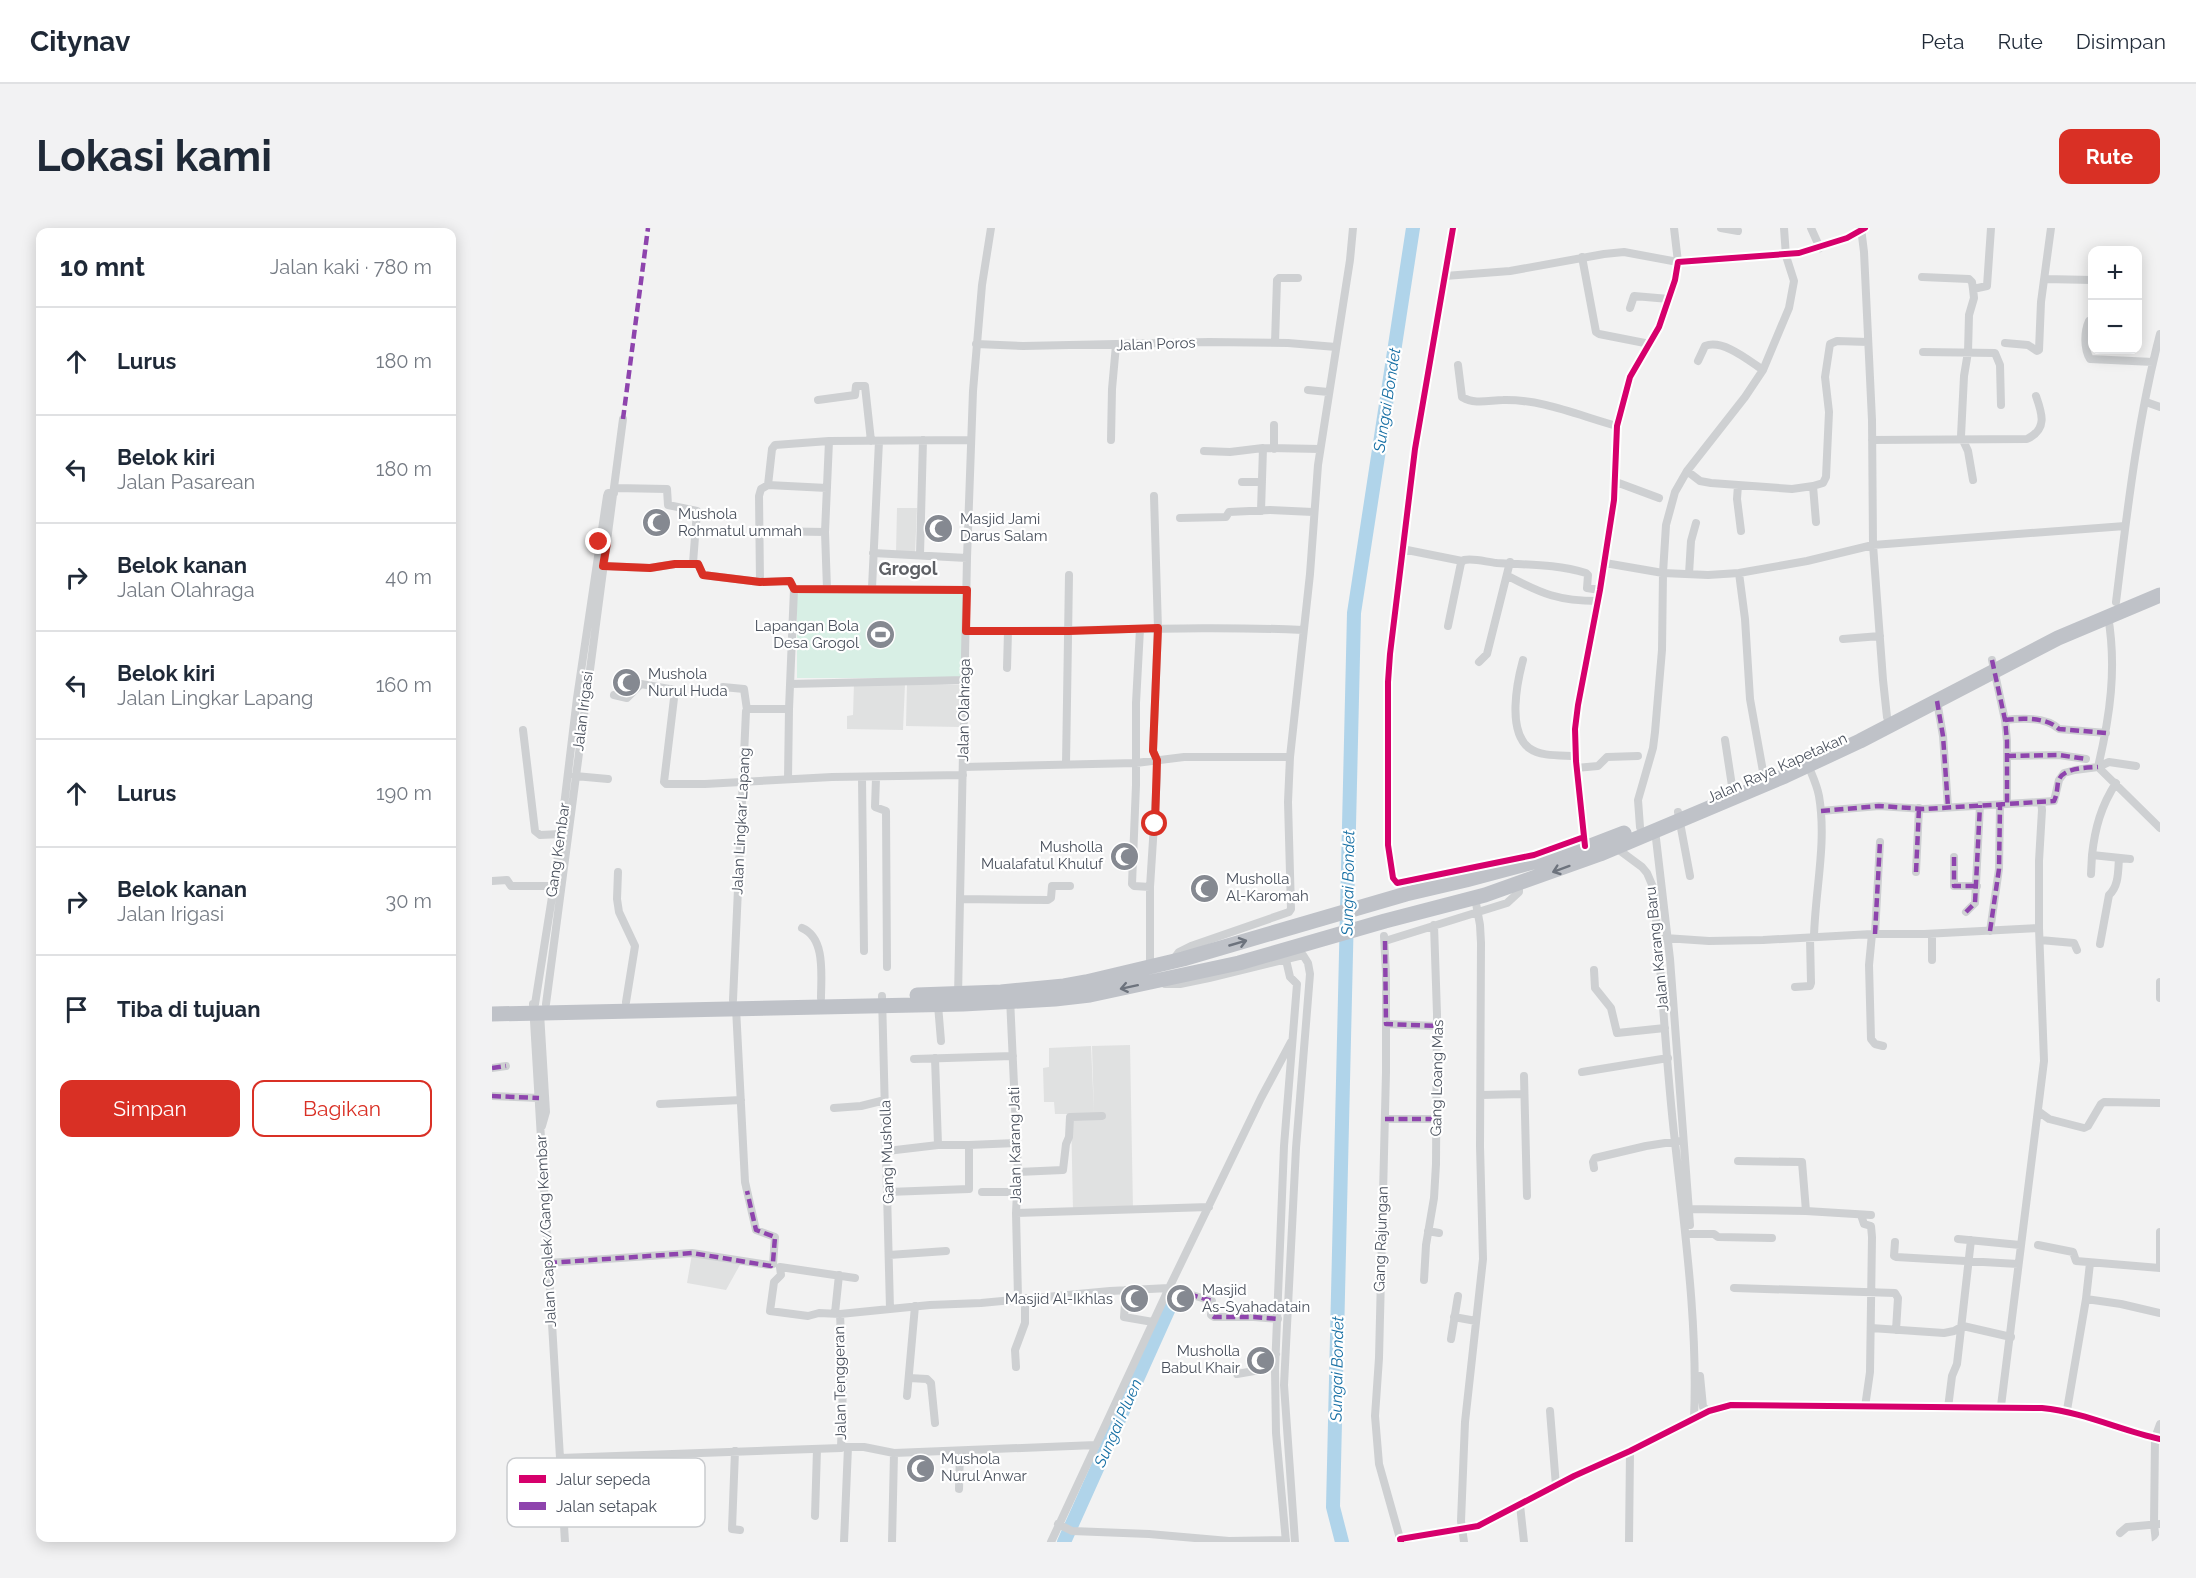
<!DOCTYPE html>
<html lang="id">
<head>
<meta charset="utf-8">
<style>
  body { margin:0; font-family:Raleway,sans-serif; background:#f2f2f3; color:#1f2937 }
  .controls { position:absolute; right:18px; top:18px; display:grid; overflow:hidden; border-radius:12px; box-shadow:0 3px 15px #0003 }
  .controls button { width:54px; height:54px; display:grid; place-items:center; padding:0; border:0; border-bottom:2px solid #e0e1e3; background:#fff; color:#1f2937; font:30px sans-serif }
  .stop { position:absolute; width:18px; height:18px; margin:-14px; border:4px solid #d93025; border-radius:50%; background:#fff }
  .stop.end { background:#d93025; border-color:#fff; box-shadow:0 2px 6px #0008 }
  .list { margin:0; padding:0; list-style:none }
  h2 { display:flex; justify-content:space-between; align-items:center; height:78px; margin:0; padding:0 24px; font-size:26px }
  h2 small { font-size:20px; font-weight:400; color:#747a83 }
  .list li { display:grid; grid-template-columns:39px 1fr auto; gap:18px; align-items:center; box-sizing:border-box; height:108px; padding:0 24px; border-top:2px solid #e0e1e3 }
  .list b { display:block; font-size:22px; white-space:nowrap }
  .list p { margin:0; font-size:20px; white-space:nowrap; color:#747a83 }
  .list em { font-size:20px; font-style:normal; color:#747a83 }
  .actions { display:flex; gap:12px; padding:18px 24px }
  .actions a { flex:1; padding:14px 0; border:2px solid #d93025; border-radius:12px; text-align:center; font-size:21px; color:#d93025 }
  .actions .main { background:#d93025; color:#fff }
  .icon { flex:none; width:33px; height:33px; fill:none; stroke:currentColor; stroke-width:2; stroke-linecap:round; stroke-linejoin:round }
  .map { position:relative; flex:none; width:1668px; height:1314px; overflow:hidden; border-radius:12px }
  header { display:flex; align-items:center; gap:36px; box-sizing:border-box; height:84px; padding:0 30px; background:#fff; border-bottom:2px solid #e0e1e3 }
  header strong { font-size:28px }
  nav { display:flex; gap:33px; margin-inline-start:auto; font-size:21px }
  .intro { display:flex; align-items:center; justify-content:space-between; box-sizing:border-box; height:144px; padding:0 36px }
  h1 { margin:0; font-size:42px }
  .button { padding:15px 27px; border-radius:12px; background:#d93025; color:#fff; font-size:21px; font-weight:700 }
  main { display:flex; gap:36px; padding:0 36px }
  aside { flex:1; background:#fff; border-radius:12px; box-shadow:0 3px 15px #0003 }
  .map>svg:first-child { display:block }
</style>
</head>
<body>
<header>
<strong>Citynav</strong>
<nav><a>Peta</a><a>Rute</a><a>Disimpan</a></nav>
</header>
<div class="intro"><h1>Lokasi kami</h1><a class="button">Rute</a></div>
<main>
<aside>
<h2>10 mnt<small>Jalan kaki · 780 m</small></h2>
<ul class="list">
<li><svg class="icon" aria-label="ahead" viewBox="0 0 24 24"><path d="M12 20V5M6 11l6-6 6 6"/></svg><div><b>Lurus</b></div><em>180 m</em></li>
<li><svg class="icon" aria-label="left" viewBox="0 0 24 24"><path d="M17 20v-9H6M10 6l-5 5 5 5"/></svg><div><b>Belok kiri</b><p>Jalan Pasarean</p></div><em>180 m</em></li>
<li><svg class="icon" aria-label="right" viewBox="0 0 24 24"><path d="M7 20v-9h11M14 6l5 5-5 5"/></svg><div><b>Belok kanan</b><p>Jalan Olahraga</p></div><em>40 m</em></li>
<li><svg class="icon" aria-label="left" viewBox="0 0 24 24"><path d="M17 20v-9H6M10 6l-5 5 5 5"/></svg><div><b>Belok kiri</b><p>Jalan Lingkar Lapang</p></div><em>160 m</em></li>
<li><svg class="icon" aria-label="ahead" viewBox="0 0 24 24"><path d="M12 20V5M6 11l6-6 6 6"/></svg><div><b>Lurus</b></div><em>190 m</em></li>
<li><svg class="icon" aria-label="right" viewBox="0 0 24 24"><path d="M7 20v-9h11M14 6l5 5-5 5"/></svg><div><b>Belok kanan</b><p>Jalan Irigasi</p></div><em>30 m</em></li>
<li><svg class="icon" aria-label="arrive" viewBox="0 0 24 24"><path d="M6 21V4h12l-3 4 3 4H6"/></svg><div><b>Tiba di tujuan</b></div></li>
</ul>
<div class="actions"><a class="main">Simpan</a><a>Bagikan</a></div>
</aside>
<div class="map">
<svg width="1668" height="1314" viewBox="0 0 1668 1314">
  <rect width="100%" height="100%" fill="#f2f2f2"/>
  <!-- education -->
  <path fill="#e0e1e1" d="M405,280H425L423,326L404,325Z
    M362,455L413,456L411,502L355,501V488L361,487Z
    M415,455L468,457L467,499L414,498Z
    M638,817L641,982L581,983L579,886H563L562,874H552L551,840L557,839V820L599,818L602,885L600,818Z
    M200,1026L249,1035L234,1062L195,1055Z"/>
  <!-- green -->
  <path fill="#d8efe5" d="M305,363L472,364L471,450H305Z"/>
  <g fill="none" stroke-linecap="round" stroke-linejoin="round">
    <!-- river -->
    <path stroke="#b0d4ea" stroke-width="14" d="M572,1314L679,1076
      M850,1314L841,1279L862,385L921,0"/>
    <!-- street -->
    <path stroke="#ced0d2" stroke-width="8" d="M961,0L923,221L898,426L896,454V617L901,650L905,655L1038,628
      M1229,0L1246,3
      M1319,0L1328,20
      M1369,0L1372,24L1380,192L1381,317L1391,452L1395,489L1398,497
      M1090,29L1104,104L1107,106L1158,116
      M953,48L1018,43L1112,26L1132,24L1186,34L1182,0
      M1430,49L1477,51L1480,54L1481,61
      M1553,51L1600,52
      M1138,80L1142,68L1177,71
      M1597,93C1592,104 1592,121 1598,131L1661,134
      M783,115L785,52L787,50H806
      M1513,115L1536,117L1545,123L1547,122L1549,74L1559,0
      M484,116L531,118L717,114L796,115L844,119
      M1431,124L1503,125L1508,137L1509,177
      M1206,133L1213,118C1231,111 1256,132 1271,142
      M966,137L970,169C983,177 998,172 1011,172C1050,171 1088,188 1125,198
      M816,162L836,164
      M326,172L363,167L364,158H373L379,213
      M1654,174L1668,179
      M619,212L620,161L624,117
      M1380,212L1535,211C1556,201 1550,185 1544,168
      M782,221V197
      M712,223L738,224L771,220L828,221
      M1195,243L1208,253L1219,255L1300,261L1321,258L1324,294
      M1481,252L1476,223L1469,208L1472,148L1476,124L1477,87L1482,70L1481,61L1495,58L1499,0
      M750,254H770
      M1124,254L1167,270
      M276,257L335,260
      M1246,257L1245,271L1249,303
      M1321,258L1331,255L1334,249L1337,184L1333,149L1338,116L1345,113L1376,114
      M123,260L175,261L176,277L205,283L201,335
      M769,283L771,220
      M688,290L734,289L737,284L778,282L821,284
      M266,303L333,304
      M910,321L970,333
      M381,325L475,330
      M428,327L431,212
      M1113,335L1171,345L1174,297L1183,264L1195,243L1253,169L1271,142L1297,80L1302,53L1294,28L1292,0
      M111,338L158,340L183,336H206L211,347L268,354L298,353L302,361
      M1247,345L1253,391L1258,471L1272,549
      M1197,346L1199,313L1204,295
      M1016,348C1050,366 1067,373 1106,373
      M268,354L267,268L269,261L276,257L280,221L283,217L337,213L479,212
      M380,360L387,213
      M335,361L333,304L337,213
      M1624,374C1635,285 1645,194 1668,106
      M1616,388C1625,440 1618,488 1606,539L1668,600
      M956,398L969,335L972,332C983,330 994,334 1005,335C1035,337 1065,336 1094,345L1096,347L1095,360L1108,362
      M648,401L644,475V557L640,656L642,658L658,659
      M474,403C586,404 699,397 811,402
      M1351,411L1388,408
      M1031,432C1025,454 1015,503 1037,520C1049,529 1069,527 1084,528
      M1500,432L1513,492L1515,513V576L1562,573L1567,552L1572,545L1583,542L1606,539L1617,534L1644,538
      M987,434L995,426L1018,334
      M515,440L516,403
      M298,456L473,452
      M231,459L252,461L255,482
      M122,467L135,470L149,456L183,462L172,554L174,556H213L340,549L471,547
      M85,470L115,268L116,265H122
      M1445,473L1451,508L1456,579
      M1513,492C1529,490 1555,489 1567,501L1614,505
      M31,502L43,603L48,607L69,606
      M1233,512L1242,571
      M1515,528L1567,527L1594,531
      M574,536L577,347
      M1316,537C1320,547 1325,557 1327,568C1335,615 1323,663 1322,709
      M471,539L644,535L692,529H798
      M1084,540L1106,538L1115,529L1146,528
      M83,548L116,551
      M370,550L372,723
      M384,550L383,579L394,583L395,739
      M296,551L297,481
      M1624,555C1609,578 1603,600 1600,627L1638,631
      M1329,583L1387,578L1432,581L1515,576
      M1186,584L1198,648
      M1148,599L1146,572L1161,520L1163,504L1170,422L1171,345L1216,347L1247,345L1315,333L1381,317L1633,298
      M1163,602L1178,731L1198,997
      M1093,614L1084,533L1083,501L1086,477L1108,362L1122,272L1125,198L1138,149L1167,99L1183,52L1186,34L1307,25L1355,10L1373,0
      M1123,619L1150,639L1155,645L1161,659C1170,744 1173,829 1183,914C1193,1005 1206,1098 1202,1191
      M1051,624L1092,609
      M1462,629V658H1485
      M126,644L125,671L127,684L143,718L134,774
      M1424,644L1427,580
      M1599,646L1600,627
      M0,653L15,652L19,658H62
      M468,671L556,672L559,670L560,658H578
      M1474,684L1483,675L1488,577
      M310,700C334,710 329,748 329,770
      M1498,703L1507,641L1508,578
      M1380,706L1377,737L1379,811L1383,816L1391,818
      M1383,706L1388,614
      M892,708L894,746V844L887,1130L883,1188L887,1236L909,1314
      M1173,710L1217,713L1271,712L1380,706H1432L1547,700V633L1550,582L1549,574
      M1548,712L1582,715L1585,722
      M893,713L1015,675L1027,664V656
      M1608,716L1617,667C1627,658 1626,643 1627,630
      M681,732L687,724L699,718L797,684L799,681L796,574L798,529L818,346L826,237L858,32L861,0
      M794,732L798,749L805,756L792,918L783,1142L784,1205L794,1314
      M1440,732V706
      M658,739V659L665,549V532L661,523L666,401L662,268
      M1102,742L1103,760L1119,780L1125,805L1173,800
      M1668,754V770
      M673,756H688L717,750L811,727L816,735L818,746L804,920L792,1157L803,1314
      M1303,759L1318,758L1319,755L1318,710
      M390,768L398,1081
      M466,769L475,330L481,163L490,57L499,0
      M518,770L526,944L524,985L526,1070
      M241,772L254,483L256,481H297L302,361L475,362
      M41,776L73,1314
      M43,776L64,644L85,470L92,471
      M54,776L131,191
      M446,777L449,813
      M48,785L54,884L50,898
      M894,796L945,798
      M443,830L446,917
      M422,831L521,828
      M0,840L14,838
      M1090,844L1176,830
      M1032,848L1035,968
      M989,867L1032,866
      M0,868L47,870
      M168,876L249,872
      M342,880L369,878L393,872
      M1546,883L1557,891L1592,900L1596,898L1609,876L1612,874L1668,875
      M893,891H944
      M395,923L446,917H477L524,915
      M1246,933L1310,934L1314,983
      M1102,940L1101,934L1103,930L1154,918L1186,913
      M526,944L571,942L574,916L577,909L578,889L610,888
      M396,964L477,961V917
      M490,964H525
      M1197,981L1314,983L1379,987
      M524,985L717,979
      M1369,987L1372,996L1379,998L1380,1009L1378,1144L1373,1179
      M936,1003L947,1005
      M1668,1004V1036
      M1199,1006H1222L1226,1009L1280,1010
      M1466,1011L1528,1017
      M1403,1014L1402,1028L1404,1029L1526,1036
      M1546,1017L1581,1024L1584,1033L1668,1040
      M397,1027L454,1023
      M56,1035L200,1025L277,1037L281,1036L283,1009L264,1002L253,954L244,780
      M363,1050L288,1039L289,1047L282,1054L278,1083L316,1088L327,1085L348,1086L438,1077L489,1075L618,1063L677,1060L720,1073L719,1087L722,1089H762L786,1091
      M932,1052L934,1017L942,970L944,936L945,786L942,697
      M1242,1060L1403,1065L1406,1070L1404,1102
      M634,1062L632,1089L661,1094
      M1594,1071L1598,1035
      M343,1085L347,1047
      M962,1089L984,1093
      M1379,1100L1452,1105L1462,1103L1471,1098L1519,1109
      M959,1111L966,1068
      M524,1139L523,1122L533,1095V1070
      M745,1146L768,1142L784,1126
      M1208,1148L1211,1179L1217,1183
      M417,1150L435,1151L439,1155L443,1195
      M415,1168L423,1078
      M1509,1178L1552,833L1547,700
      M1456,1180L1460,1148L1465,1136L1479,1012
      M1575,1182L1594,1071L1629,1076L1668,1085
      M1058,1183L1064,1258
      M356,1219H372L402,1225L400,1314
      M243,1223L240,1301L248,1302
      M402,1225L604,1217
      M68,1230L349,1220L351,1156L348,1086
      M467,1261L468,1223
      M1028,1277L1032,1314
      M323,1288L325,1221
      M566,1296L580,1303L657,1306L737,1313L794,1312
      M1628,1305L1635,1299L1668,1296
      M908,1311L986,1298L1082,1248L1138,1223L1217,1183L1239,1177L1550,1180C1591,1184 1628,1202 1668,1211
      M352,1314L356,1219H352
      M559,1314L677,1060L769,870L799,814
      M972,1314L969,1293L973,1194L991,1031L988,918L989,715L988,697L983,670
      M1137,1314L1138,1223
      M1664,1314L1662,1296L1663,1210L1668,1196"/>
    <!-- highway -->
    <path stroke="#bfc2c8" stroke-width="15" d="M425,767L509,764L572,758L594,754L691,731L914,666L974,652L1093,620L1132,605
      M0,786L471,776L563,771L598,767L747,735L893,693L993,667L1108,626L1293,548L1368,513L1566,410L1668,367"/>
    <!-- quiet -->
    <path stroke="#8e44ad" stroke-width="4.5" stroke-dasharray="9 4.5" stroke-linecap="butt" d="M131,191L156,0
      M1500,432L1513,492L1515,513V576L1562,573C1565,567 1565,561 1566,554C1570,539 1594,540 1606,539
      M1445,473L1451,508L1456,579
      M1513,492C1529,490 1555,489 1567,501L1614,505
      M1515,528L1567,527L1594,531
      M1329,583L1387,578L1432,581L1515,576
      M1462,629V658H1485
      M1424,644L1427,580
      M1474,684L1483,675L1488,577
      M1498,703L1507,641L1508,578
      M1383,706L1388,614
      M893,713L894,796L945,798
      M0,840L14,838
      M0,868L47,870
      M893,891H944
      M56,1035L200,1025L279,1038L281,1034L283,1009L264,1002L255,963
      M684,1062L720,1073L719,1087L722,1089H762L786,1091"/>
    <defs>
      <path id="cycleway" d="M961,0L923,221L898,426L896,454V617L901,650L905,655L1042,627L1092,609
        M1093,618L1084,533L1083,501L1086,477L1108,362L1122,272L1125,198L1138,149L1167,99L1183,52L1186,34L1307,25L1355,10L1373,0
        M909,1314L908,1311L986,1298L1082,1248L1138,1223L1217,1183L1239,1177L1550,1180C1591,1184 1628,1202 1668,1211"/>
    </defs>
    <!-- cycleway casing -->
    <use href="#cycleway" stroke="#fff" stroke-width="10"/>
    <!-- cycleway -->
    <use href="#cycleway" stroke="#d6006c" stroke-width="6"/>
  </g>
  <!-- one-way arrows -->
  <defs><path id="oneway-shaft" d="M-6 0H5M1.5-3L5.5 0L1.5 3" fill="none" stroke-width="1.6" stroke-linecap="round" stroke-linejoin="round" transform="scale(1.5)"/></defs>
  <g stroke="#6d737d">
    <use href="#oneway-shaft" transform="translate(1069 641) rotate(160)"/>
    <use href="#oneway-shaft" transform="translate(746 715) rotate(-16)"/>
    <use href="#oneway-shaft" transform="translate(637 759) rotate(168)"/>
  </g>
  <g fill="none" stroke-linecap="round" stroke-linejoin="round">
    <!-- route -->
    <path stroke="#d93025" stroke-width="8" d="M107,314L115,315L111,338L158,340L183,336H206L211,347L268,354L298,353L302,361L475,362L474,403H577L666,400L661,523L665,532L663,596"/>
  </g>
  <!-- icons -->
  <defs>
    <symbol id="mosque-disc" viewBox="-11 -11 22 22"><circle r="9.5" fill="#858991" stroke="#fff"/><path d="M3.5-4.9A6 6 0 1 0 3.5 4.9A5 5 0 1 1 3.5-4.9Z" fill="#fff"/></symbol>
    <symbol id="stadium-disc" viewBox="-11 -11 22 22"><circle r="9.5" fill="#858991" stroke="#fff"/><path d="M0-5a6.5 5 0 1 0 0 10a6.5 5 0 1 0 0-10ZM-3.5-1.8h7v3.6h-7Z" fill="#fff"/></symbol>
  </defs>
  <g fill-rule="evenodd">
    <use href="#mosque-disc" x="148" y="278" width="33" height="33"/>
    <use href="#mosque-disc" x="430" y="284" width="33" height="33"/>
    <use href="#stadium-disc" x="372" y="390" width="33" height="33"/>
    <use href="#mosque-disc" x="118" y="438" width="33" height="33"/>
    <use href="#mosque-disc" x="616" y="612" width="33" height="33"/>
    <use href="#mosque-disc" x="696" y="644" width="33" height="33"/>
    <use href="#mosque-disc" x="626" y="1054" width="33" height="33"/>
    <use href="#mosque-disc" x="672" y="1054" width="33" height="33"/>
    <use href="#mosque-disc" x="752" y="1116" width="33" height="33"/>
    <use href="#mosque-disc" x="412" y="1224" width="33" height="33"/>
  </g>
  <g text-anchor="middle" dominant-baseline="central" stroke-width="4.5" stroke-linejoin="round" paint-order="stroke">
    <!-- street labels -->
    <g font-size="15" fill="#4a515d" stroke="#fff">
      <text transform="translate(664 116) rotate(-2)">Jalan Poros</text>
      <text transform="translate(472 482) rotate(-89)">Jalan Olahraga</text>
      <text transform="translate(91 483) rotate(-83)">Jalan Irigasi</text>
      <text transform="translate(1285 540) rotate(-24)">Jalan Raya Kapetakan</text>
      <text transform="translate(249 593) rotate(-87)">Jalan Lingkar Lapang</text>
      <text transform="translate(66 622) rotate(-82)">Gang Kembar</text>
      <text transform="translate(1165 721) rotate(-96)">Jalan Karang Baru</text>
      <text transform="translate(945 850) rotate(-89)">Gang Loang Mas</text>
      <text transform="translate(523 917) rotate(-91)">Jalan Karang Jati</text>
      <text transform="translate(395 924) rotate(-92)">Gang Musholla</text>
      <text transform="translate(54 1003) rotate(-93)">Jalan Caplek/Gang Kembar</text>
      <text transform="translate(889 1011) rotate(-88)">Gang Rajungan</text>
      <text transform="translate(348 1155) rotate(-91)">Jalan Tenggeran</text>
    </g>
    <!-- poi labels -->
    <g font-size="15" fill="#4a515d" stroke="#fff" text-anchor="start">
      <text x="186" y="286">Mushola<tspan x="186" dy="17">Rohmatul ummah</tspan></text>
      <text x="468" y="291">Masjid Jami<tspan x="468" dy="17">Darus Salam</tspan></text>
      <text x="367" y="398" text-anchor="end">Lapangan Bola<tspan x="367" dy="17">Desa Grogol</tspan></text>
      <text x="156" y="446">Mushola<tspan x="156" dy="17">Nurul Huda</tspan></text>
      <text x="611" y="619" text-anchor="end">Musholla<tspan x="611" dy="17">Mualafatul Khuluf</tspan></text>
      <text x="734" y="651">Musholla<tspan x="734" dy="17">Al-Karomah</tspan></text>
      <text x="710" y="1062">Masjid<tspan x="710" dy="17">As-Syahadatain</tspan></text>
      <text x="621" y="1071" text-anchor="end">Masjid Al-Ikhlas</text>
      <text x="748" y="1123" text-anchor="end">Musholla<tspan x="748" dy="17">Babul Khair</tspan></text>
      <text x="449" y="1231">Mushola<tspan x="449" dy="17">Nurul Anwar</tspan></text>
    </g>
    <!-- water labels -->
    <g font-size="16" font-style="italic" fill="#166fa4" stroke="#fff">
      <text transform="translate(895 172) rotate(-81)">Sungai Bondet</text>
      <text transform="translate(856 655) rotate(-89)">Sungai Bondet</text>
      <text transform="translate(845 1141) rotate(-89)">Sungai Bondet</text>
      <text transform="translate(626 1195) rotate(-66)">Sungai Pluen</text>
    </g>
    <!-- quarter labels -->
    <g font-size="18" font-weight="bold" fill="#5e6065" stroke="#fff">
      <text x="416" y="340">Grogol</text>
    </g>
  </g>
  <!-- legend -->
  <rect x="15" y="1230" width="198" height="69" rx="9" fill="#fff" stroke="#c9cbce" stroke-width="1.5"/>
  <rect x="27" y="1247" width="27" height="8" fill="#d6006c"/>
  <rect x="27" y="1274" width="27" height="8" fill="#8e44ad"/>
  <g font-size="16" fill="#4a515d">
    <text x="64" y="1257">Jalur sepeda</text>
    <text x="64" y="1284">Jalan setapak</text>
  </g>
</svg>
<div class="controls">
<button>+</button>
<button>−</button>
</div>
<div class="stop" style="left:663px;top:596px"></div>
<div class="stop end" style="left:107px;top:314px"></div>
</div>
</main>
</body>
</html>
